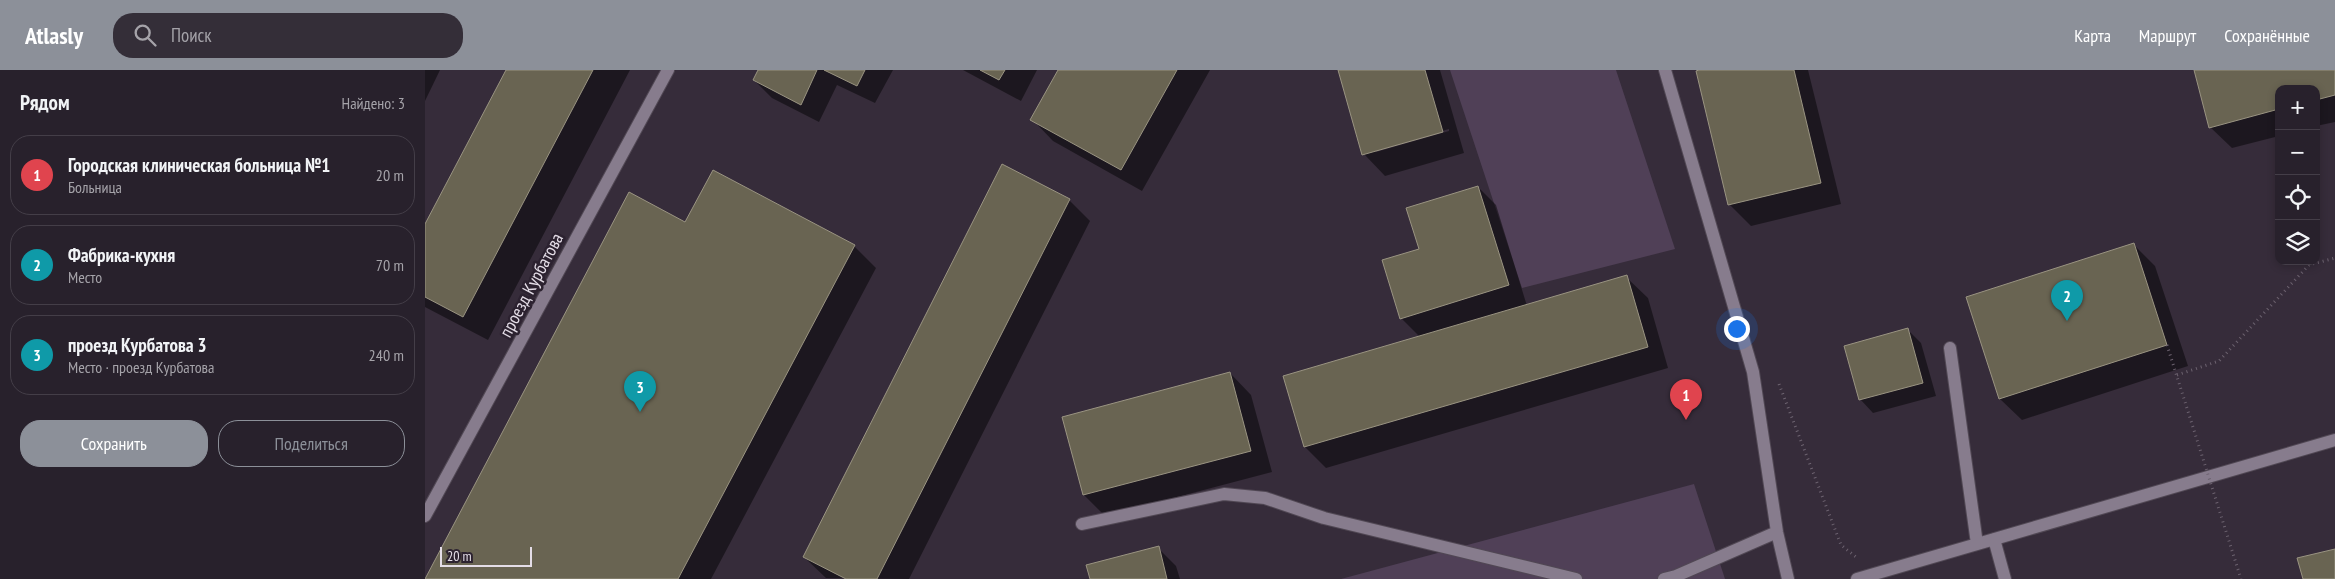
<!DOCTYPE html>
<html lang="ru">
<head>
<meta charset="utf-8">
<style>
  body { margin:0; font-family:"PT Sans Narrow",sans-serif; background:#342e38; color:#f1f3f6 }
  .controls { position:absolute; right:15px; top:15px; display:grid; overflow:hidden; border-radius:10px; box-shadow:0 2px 8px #0003 }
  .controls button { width:45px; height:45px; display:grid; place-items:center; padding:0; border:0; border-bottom:1px solid #443e48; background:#28212c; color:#f1f3f6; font:25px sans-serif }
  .scale { position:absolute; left:15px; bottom:12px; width:92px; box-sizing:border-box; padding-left:5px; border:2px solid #e4dde7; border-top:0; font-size:14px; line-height:18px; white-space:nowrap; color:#e4dde7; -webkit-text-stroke:4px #2c2230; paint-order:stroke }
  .you { position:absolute; left:1311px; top:258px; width:18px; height:18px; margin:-12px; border:4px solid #fff; border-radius:50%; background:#1a73e8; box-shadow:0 0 0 8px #1a73e833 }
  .badge { display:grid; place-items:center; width:32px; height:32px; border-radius:50%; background:#8c9099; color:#fff; font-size:16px; font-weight:700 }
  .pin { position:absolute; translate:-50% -41px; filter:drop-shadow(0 1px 2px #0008) }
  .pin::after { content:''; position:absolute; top:26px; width:18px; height:15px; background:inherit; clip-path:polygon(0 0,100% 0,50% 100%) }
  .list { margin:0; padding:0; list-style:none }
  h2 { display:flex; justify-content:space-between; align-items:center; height:65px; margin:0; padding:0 20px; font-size:21px }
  h2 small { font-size:16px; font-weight:400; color:#a5a3a9 }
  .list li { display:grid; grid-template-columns:32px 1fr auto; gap:15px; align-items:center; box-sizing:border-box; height:80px; margin:0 10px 10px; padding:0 10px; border:1px solid #443e48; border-radius:20px }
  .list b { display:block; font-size:19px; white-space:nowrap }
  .list p { margin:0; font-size:16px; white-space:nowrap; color:#a5a3a9 }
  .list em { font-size:16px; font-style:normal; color:#a5a3a9 }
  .actions { display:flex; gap:10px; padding:15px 20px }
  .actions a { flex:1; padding:11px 0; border:1px solid #8c9099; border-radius:20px; text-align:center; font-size:18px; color:#8c9099 }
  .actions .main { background:#8c9099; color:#fff }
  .icon { flex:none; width:28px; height:28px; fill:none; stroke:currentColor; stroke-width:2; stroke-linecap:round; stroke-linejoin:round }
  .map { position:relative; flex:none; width:1910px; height:509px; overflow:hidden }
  header { display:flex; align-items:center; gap:30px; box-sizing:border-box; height:70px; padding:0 25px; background:#8c9099; color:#fff }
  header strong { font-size:24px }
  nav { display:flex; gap:28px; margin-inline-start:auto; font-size:18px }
  .search { width:350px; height:45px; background:#342e38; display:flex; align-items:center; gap:12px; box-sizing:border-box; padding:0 18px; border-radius:20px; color:#a5a3a9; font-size:19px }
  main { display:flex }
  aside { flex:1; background:#28212c }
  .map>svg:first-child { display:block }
</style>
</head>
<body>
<header>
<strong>Atlasly</strong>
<div class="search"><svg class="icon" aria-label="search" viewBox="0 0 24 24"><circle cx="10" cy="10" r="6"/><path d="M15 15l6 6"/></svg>Поиск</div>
<nav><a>Карта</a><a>Маршрут</a><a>Сохранённые</a></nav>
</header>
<main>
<aside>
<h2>Рядом<small>Найдено: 3</small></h2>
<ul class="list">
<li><span class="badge" style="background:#e0444e">1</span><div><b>Городская клиническая больница №1</b><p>Больница</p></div><em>20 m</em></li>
<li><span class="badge" style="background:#0f9aa8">2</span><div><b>Фабрика-кухня</b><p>Место</p></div><em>70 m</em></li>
<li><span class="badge" style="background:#0f9aa8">3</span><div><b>проезд Курбатова 3</b><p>Место · проезд Курбатова</p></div><em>240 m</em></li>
</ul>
<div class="actions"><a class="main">Сохранить</a><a>Поделиться</a></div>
</aside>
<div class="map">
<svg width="1910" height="509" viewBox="0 0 1910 509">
  <rect width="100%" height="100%" fill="#362c3a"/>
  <!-- green -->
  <path fill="#504057" d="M1025,0H1191L1250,179L1097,218Z
    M1269,414L1300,509H916Z"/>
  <!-- shadow -->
  <path fill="#0007" fill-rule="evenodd" d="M0,0H15L0,31Z
    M82,0H205L63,270L0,237V157Z
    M334,0H468L450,33L412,15L394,52L347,28L329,10Z
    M538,0H612L596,31Z
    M635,0H785L717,121L628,71L607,49Z
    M914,0H1015L1039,83L960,106L939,84ZM1024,59V61L951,82V80Z
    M1280,0H1383L1416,134L1326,156L1304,134Z
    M1771,0H1910V52L1891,56V19H1854V66L1807,78L1785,57Z
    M288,102L429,176L451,198L286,509H1L261,154Z
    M1053,117L1071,135L1102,236L1201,207L1223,228L1243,298L901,398L880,377L859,307L995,267L976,248L995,180Z
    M644,130L665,151L484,509L401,508L379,487Z
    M1709,175L1730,196L1763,296L1597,350L1575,329L1543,228Z
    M1483,260L1496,273L1511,326L1448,343L1435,329Z
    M805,303L826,325L847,402L680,446L659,425Z
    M733,478L751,496L755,509H666Z"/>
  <!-- building -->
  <path fill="#696452" stroke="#9a9482" d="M81,0H168L38,247L0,227V154Z
    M333,0H392L376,35L328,10Z
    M399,0H440L432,16Z
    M555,0H580L574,10Z
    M633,0H752L696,100L605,50Z
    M913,0H1000L1018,62L937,85Z
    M1274,0H1369L1396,113L1303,135L1271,1Z
    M1769,0H1910V25L1891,30V19H1854V39L1784,58Z
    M577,94L645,129L452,509H421L378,487Z
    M288,100L430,175L253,509H0L204,122L260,152Z
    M1053,116L1084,215L975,249L957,190L994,179L981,138Z
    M1709,173L1742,275L1574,329L1541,227Z
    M1202,205L1223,277L879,377L858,306Z
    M1483,258L1498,313L1434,330L1419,276Z
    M805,302L826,381L658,425L637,347Z
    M734,476L742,509H665L661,495Z
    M1910,479V509H1878L1872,488Z"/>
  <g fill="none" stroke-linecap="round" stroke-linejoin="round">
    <defs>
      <path id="minor" d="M1240,0L1328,302L1352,462L1363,509
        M1525,278L1552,474
        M0,446L243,0
        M657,454L799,424L840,428L899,448L1151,509
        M1569,469L1580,509
        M1239,509L1251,506L1352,462
        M1432,509L1910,370"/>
    </defs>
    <!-- minor casing -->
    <use href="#minor" stroke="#514854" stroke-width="14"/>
    <!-- path -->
    <path stroke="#6c626f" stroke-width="3" stroke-dasharray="1 4" stroke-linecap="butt" d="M1752,305L1794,291L1884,195L1910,188
      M1354,314L1416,475L1431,487"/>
    <!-- minor -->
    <use href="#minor" stroke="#877c8d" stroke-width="12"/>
    <!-- path-bridge -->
    <path stroke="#6c626f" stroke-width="3" stroke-dasharray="1 4" stroke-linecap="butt" d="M1742,275L1816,509"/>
  </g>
  <g text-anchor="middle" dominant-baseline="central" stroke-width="5" stroke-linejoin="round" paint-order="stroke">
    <!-- street labels -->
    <g font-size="18" fill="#e4dde7" stroke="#2c2230">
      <text transform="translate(106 215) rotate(-62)">проезд Курбатова</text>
    </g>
  </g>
</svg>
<div class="controls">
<button>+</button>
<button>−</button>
<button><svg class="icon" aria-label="locate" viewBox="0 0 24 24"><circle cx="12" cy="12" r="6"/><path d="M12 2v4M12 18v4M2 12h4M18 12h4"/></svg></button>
<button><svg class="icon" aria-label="layers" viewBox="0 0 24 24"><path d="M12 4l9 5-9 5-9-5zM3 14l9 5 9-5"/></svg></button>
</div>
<div class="scale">20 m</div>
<div class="you"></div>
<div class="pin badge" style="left:1261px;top:350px;background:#e0444e">1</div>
<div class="pin badge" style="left:1642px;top:251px;background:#0f9aa8">2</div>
<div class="pin badge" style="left:215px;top:342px;background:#0f9aa8">3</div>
</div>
</main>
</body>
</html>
